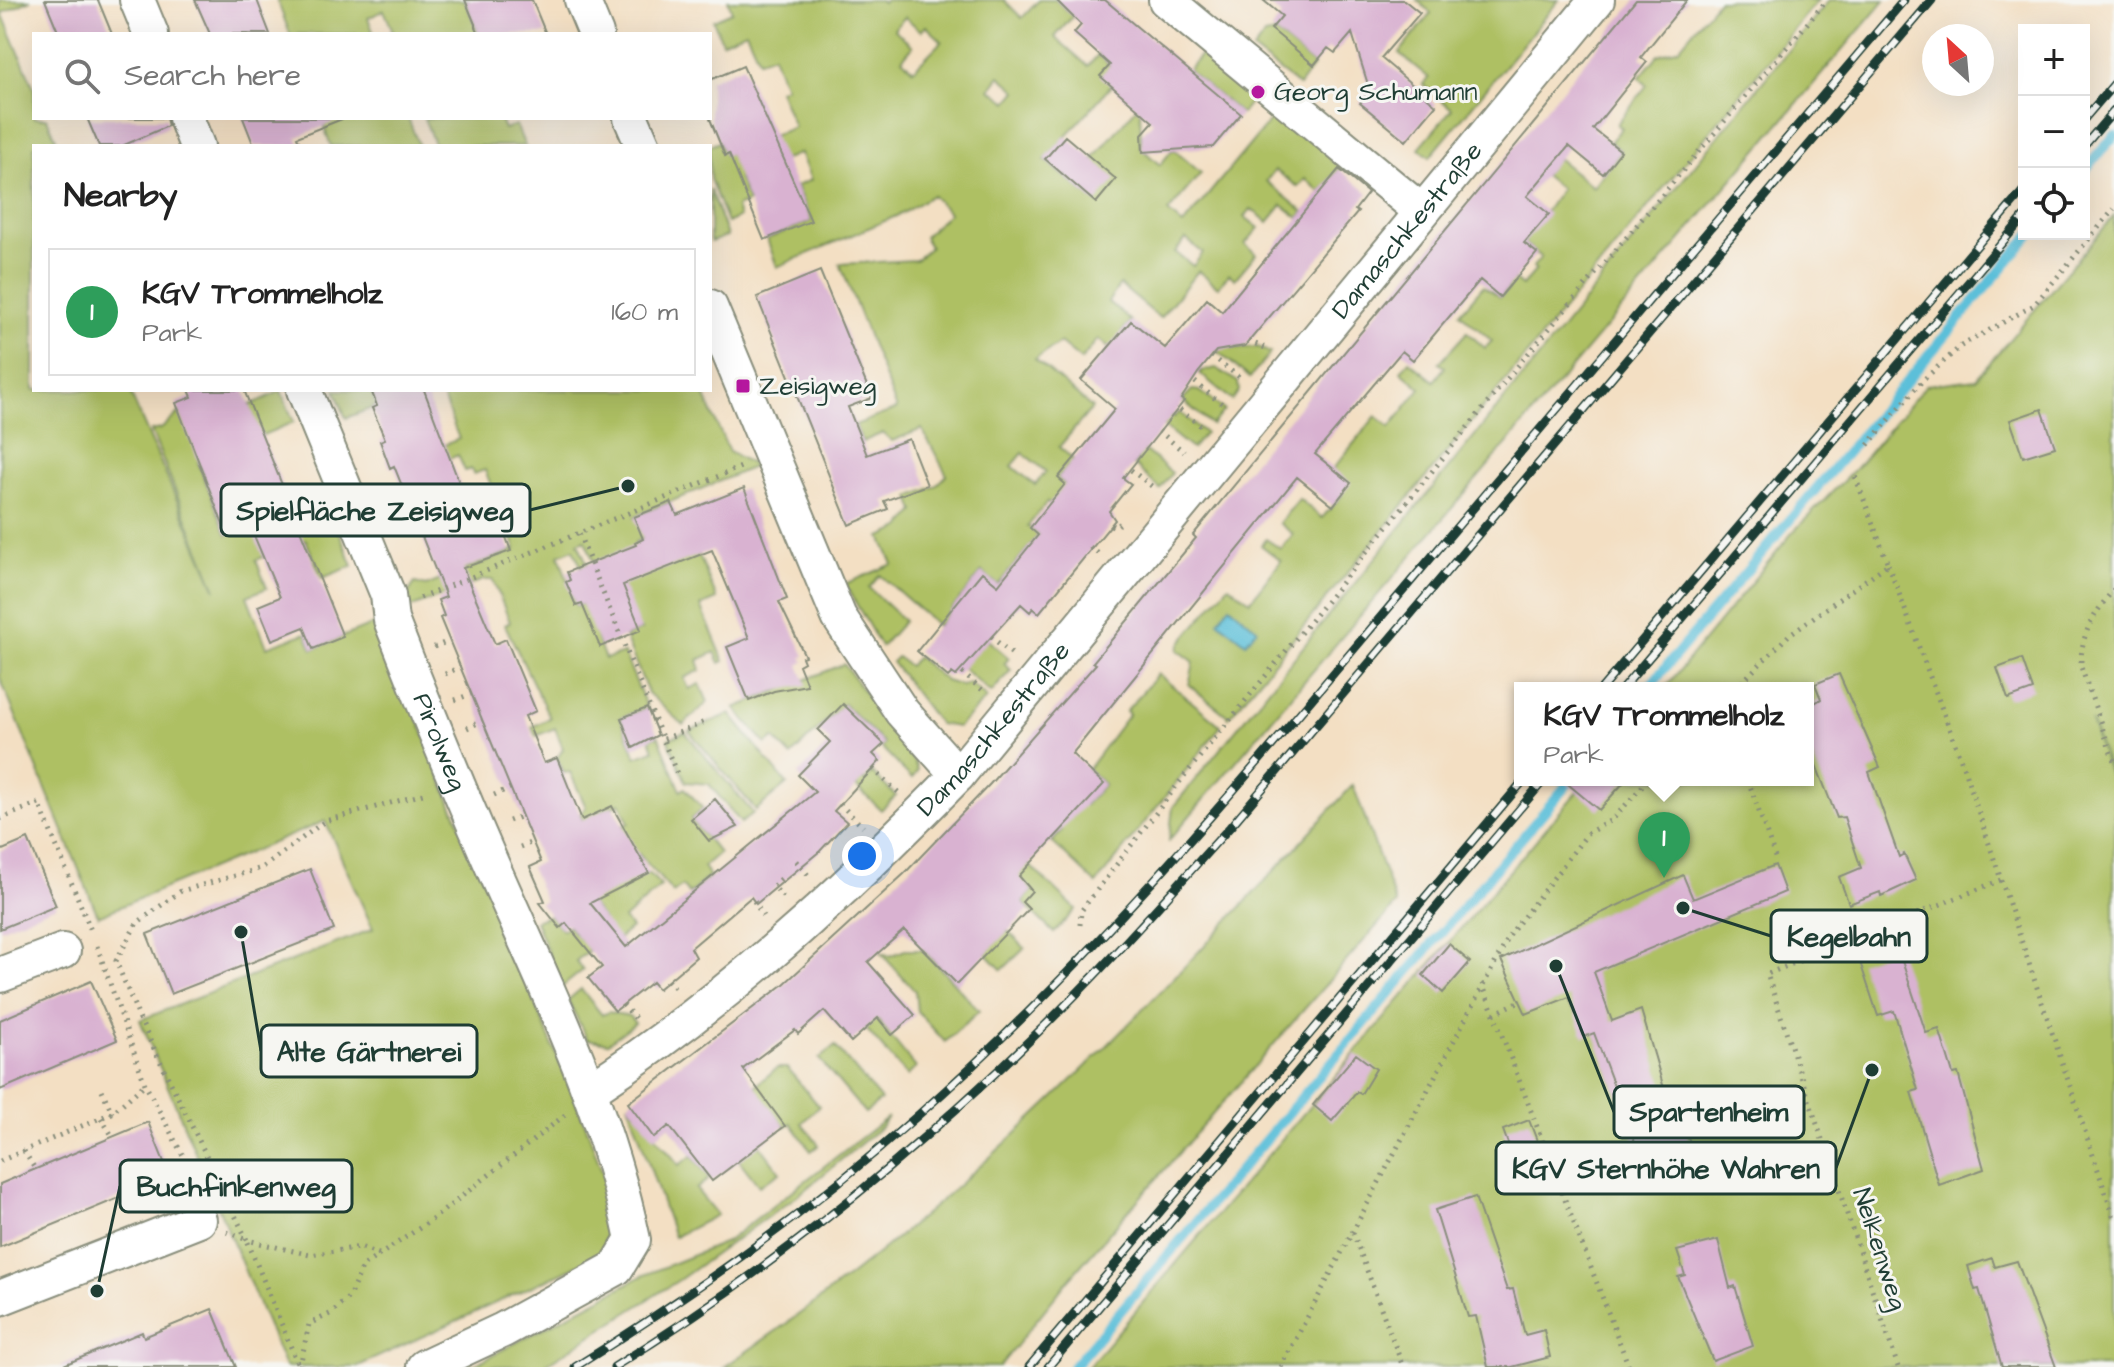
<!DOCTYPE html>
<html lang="en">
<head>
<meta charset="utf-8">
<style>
  body { margin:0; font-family:"Architects Daughter",sans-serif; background:#f2f2f2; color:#222 }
  .controls { position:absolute; right:24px; top:24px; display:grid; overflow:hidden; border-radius:0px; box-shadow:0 8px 32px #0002 }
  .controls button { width:72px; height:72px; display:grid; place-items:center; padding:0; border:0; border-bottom:2px solid #e0e0e0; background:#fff; color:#222; font:40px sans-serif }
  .compass { position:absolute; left:1922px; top:24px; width:72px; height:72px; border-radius:50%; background:#fff; box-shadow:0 8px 32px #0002; rotate:334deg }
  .you { position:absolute; left:862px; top:856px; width:28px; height:28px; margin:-20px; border:6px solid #fff; border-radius:50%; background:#1a73e8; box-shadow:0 0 0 12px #1a73e833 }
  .badge { display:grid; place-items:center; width:52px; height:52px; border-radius:50%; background:#d93025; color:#fff; font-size:26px; font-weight:700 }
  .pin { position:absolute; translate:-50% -66px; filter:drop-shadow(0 2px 4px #0008) }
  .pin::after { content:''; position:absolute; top:42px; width:28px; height:24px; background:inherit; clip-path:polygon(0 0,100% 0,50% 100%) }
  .popup { position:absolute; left:1514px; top:682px; width:300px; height:104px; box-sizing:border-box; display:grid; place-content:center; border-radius:0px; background:#fff; filter:drop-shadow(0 2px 6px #0005); font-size:26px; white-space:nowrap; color:#767676 }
  .popup b { font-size:30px; color:#222 }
  .popup::after { content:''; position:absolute; left:50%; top:100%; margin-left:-16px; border:16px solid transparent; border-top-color:#fff }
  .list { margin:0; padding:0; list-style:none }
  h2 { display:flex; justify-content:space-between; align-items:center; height:104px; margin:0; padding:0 32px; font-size:34px }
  h2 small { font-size:26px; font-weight:400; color:#767676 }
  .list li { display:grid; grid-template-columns:52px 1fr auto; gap:24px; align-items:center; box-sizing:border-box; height:128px; margin:0 16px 16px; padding:0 16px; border:2px solid #e0e0e0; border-radius:0px }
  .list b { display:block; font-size:30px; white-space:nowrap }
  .list p { margin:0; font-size:26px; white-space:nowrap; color:#767676 }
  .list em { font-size:26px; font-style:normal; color:#767676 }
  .icon { flex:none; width:44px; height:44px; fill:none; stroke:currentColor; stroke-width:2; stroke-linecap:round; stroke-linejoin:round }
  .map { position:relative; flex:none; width:2114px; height:1367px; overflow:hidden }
  .search { position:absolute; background:#fff; box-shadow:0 8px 32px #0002; left:32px; top:32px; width:680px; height:88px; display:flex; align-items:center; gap:20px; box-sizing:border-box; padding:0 28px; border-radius:0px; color:#767676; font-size:30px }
  .panel { position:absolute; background:#fff; box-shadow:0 8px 32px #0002; left:32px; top:144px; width:680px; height:248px; border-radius:0px }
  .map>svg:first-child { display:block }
</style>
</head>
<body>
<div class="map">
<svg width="2114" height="1367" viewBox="0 0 2114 1367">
  <rect width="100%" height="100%" fill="#f6f6f2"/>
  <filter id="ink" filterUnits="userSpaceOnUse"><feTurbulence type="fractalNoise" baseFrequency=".0125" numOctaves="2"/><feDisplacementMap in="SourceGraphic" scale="16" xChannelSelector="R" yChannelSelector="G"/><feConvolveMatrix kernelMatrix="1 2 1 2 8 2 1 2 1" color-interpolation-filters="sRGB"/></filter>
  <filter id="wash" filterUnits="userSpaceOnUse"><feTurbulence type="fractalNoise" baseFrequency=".006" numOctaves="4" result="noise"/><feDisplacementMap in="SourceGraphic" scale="32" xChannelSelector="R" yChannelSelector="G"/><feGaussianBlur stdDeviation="1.8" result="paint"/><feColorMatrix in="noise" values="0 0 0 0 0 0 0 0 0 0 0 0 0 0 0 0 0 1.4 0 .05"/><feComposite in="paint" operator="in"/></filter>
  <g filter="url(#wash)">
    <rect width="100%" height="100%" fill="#f3dfc3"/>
    <!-- green -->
    <path fill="#aec063" stroke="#667e4c" stroke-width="2" fill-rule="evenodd" d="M0,0H31L2,13L34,88V118H47L59,146H34V390H129L216,590L151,431L161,429L180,412L190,433L281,391L294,422L198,462L227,535L323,493L353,566L322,578L306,540L256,560L267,588L247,596L267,647L306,633L313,649L381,621L443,783L585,1123L612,1200L602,1254L356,1367H285L140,1020L373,929L325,821L98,916L0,678Z
      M277,0H468L466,2L479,34H387L393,31L384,10L368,18L374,34H290Z
      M728,0H880L883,3L886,0H1004L1022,18L1039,0H1056L1073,16L1055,37L1088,66L1098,55L1110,65L1111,86L1045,160L1096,202L1093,159L1140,103L1141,148L1160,165L1173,149L1201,173L1168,212L1183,225L1278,111L1344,163L1321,192L1305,179L1298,187L1275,170L1266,181L1304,212L1299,218L1282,205L1268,222L1251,209L1245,217L1259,228L1245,244L1256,254L1235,279L1229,274L1218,287L1198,271L1160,318L1120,285L1108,302L1131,321L1121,333L1125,362L1098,339L1081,360L1060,343L1035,359L1092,408L1059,447L1074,460L1058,478L1066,485L1058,511L1047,502L1028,526L1039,535L998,585L982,572L938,626L880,575L869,588L904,621L881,647L845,584L893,564L881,537L901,528L915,511L910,497L936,486L947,475L922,429L892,441L883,433L862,442L855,425L897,409L840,264L916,260L930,247L924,237L949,213L932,195L901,214L777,267L767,239L811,221L796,186L811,180L800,153L739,178L748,202L736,207L739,217L727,223L710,179L709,146L719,142L725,155L794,127L779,90L785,87L773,55L759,60L746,31L722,42L713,20L732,12ZM905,17L921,31L926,26L942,41L913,70L902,59L913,46L894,29ZM1000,76L1017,91L1008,102L990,89ZM1186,239L1203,253L1193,266L1175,252ZM1023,453L1046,472L1035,485L1012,466Z
      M1417,0H1559L1430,157L1419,148L1452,109L1423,85L1429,78L1399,53L1431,13Z
      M1718,0H1818L1229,717L1189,685L1194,662L1178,650L1181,642L1229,585L1250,601L1281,561L1261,545L1266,539L1281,549L1293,534L1279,523L1299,499L1322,518L1342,495L1333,469L1376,416L1390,427L1421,388L1401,371L1409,361L1434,381L1445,367L1439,363L1467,332L1485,348L1492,341L1460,313L1483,286L1500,297L1509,288L1494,275L1500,268L1522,286L1536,270L1533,267L1541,257L1524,243L1561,189L1544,175L1557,158L1593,187L1621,151L1610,142L1622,128L1617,124L1647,85L1639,78L1658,55L1679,48Z
      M1829,0H1885L1169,840L1173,807Z
      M1276,33L1314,65L1299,86L1253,50L1265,35Z
      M1204,51L1257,94L1241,114L1188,70Z
      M321,118H408L419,146H331Z
      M424,118H499L504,129L516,125L525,146H435Z
      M710,190L727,236L711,242L710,238Z
      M2114,216V784L2091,721L2114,791V1367H1088L1587,780H1808V688H1665L1792,533L1856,468L1926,385L1976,379Z
      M1224,342L1232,348L1258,347L1270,353L1250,378L1217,351Z
      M1216,368L1238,382L1239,391L1232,400L1198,372Z
      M335,390H371L377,406L346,418Z
      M440,390H702L729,452L763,470L753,467L634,517L653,535L635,542L636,545L694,543L717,599L701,606L724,661L720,663L715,652L698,660L701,670L684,678L689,689L700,684L708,702L683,725L648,693L625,637L641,630L614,610L585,540L578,543L590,570L584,572L573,549L559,555L576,606L594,599L597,639L605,659L624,653L647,708L621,718L636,757L654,750L650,739L658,735L681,791L685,788L703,809L691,819L719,853L703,867L710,876L689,894L682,886L673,893L639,854L587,878L601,836L629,823L620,803L602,811L586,829L580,815L586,807L570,772L564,773L557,758L563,749L555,728L536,736L532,727L550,718L505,625L510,622L493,580H483L410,608L406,596L415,583L426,586L516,549L485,470L473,474L471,469L465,471L458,455L435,465L444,445L459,439Z
      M1192,390L1200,391L1224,410L1212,425L1182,400Z
      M1167,410L1174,417L1179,412L1205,433L1192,449L1157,421Z
      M1138,445L1172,473L1160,489L1134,465L1138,460L1131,454Z
      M982,635L1009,658L1004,664L1011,670L991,693L958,664Z
      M897,657L909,666L917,657L946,681L962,686L969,683L987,698L958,727L939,724L892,662Z
      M844,664L915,763L917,771L912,779L881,747L884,744L844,704L791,756L774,738L766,744L735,708Z
      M1158,674L1221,726L1096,884L1052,842L1062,831L1046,816L1068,790L1085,805L1104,784L1088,769L1129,714L1126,711Z
      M730,714L787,784L756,810L689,731Z
      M685,732L753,813L741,823L709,784L686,782L668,739Z
      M872,773L896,796L881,810L850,781L858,774L865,781Z
      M1353,785L1396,904L1070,1278L999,1367H724C964,1207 1160,997 1353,785Z
      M1014,851L1076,909L1054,933L1022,902L1032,891L1002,862Z
      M649,873L661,886L624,919L631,928L606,949L600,941L576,961L583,970L562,987L535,921L550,915L562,930L568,926L581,940L604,921L590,903L562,894Z
      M968,892L1025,948L1002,970L947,913Z
      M905,950H924L979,1011L945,1042L917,1011L915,991L880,952L890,956Z
      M581,989L602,1015L608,1012L629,1016L635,1023L608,1043L587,1039L568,1000Z
      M860,998L916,1068L907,1076L847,1007Z
      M835,1046L881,1100L865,1113L819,1059Z
      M777,1068H787L819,1106L802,1123L819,1145L811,1151L791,1123L785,1127L754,1087Z
      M628,1103L679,1165L692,1156L710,1178L696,1189L717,1215L674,1237Z
      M730,1105L780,1172L759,1186L722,1138Z
      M888,1117L881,1127L797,1196L679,1280L545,1365L470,1367L642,1276L726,1242Z"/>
    <!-- water -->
    <path fill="#5bbfd9" stroke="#3d7e86" stroke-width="2" d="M1230,606L1257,629L1246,643L1218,621Z"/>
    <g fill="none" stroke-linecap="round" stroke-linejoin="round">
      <!-- stream -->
      <path stroke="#5bbfd9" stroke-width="10" d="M2084,171L2114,136
        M1648,688L2031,234
        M1073,1367L1571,780"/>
    </g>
    <g id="blocks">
      <!-- building -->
      <path fill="#d9b2d1" d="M45,0H98L112,34H59Z
        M195,0H257L270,34H210Z
        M465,0H532L546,34H479Z
        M1056,0H1105L1241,114L1213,147L1143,152L1142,134L1153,122L1100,76L1110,65L1074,33L1081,25Z
        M1263,0H1404L1420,13L1381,58L1436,105L1406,141L1360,103L1370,91L1352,33L1335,53L1328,48L1314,65L1271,29L1282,16Z
        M1636,0H1687L1641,57L1647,62L1593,129L1621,151L1603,174L1569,146L1527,196L1549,214L1524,243L1537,253L1500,297L1480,280L1413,360L1402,351L1315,454L1351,483L1333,506L1297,477L1072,754L1104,784L1019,876L1032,891L1022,902L1029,909L957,984L904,930L868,962L915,1015L892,1035L878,1018L851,1042L824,1011L798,1034L795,1030L743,1069L785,1126L712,1181L669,1126L654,1138L628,1103L783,985L904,874L990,784L1096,664L1093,662L1196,538L1193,535Z
        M743,66L811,221L764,240L729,154L725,156L710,119V80Z
        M87,118H166L168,126L122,146H99Z
        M243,118H342V119L297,137L301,146H254Z
        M1065,136L1116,179L1096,203L1045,159Z
        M1339,169L1368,193L1355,210L1358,212L1245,346L1216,351L1198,373L1181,399L1184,401L1123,478L1131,484L1109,511L1115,520L1039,613L1033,608L1030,612L1021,604L956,676L952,673L948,677L917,651L982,572L998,585L1038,535L1030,528L1065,484L1058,478L1115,409L1081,380L1131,321L1165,348L1207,299L1222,312Z
        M820,271L872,398L848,407L867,455L909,439L927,485L884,501L888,509L849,525L757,297Z
        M189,390H244L343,637L313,649L304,627L272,640L258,606L280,597L250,526L227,535L176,403L192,397Z
        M371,390H424L477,530L500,521L511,551L463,568L495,644L506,639L536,711L525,716L544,763L557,758L582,820L612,806L649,873L590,903L626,947L815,792L798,775L830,742L818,730L843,704L884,744L873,754L880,761L834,811L847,822L820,851L756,904L751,897L691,948L696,957L658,989L652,982L615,1011L588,978L602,967L566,923L560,928L540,903L545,901L530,867L541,862L440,618L444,616L438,600L446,597L394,466L390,468L380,441L385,439L372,408L377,406Z
        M2042,409L2055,447L2023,457L2010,420Z
        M744,488L787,599L779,602L805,656L802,657L804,662L799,665L807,685L774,691L749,701L727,647L749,638L712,550L623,585L641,630L600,647L582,604L576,606L566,582L570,580L567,572L636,545L635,543L643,539L634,517L671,502L677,515Z
        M2022,659L2033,690L2008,699L1997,668Z
        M1839,674L1880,767L1869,772L1899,857L1904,854L1916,880L1881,896L1880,892L1849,904L1839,877L1861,868L1844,817L1837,818L1808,745V707L1821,699L1815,684Z
        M647,708L658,735L633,748L621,718Z
        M1563,780H1626L1599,810Z
        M715,799L738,827L709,841L691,819Z
        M28,839L56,906L0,929V851Z
        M1775,865L1785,892L1594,972L1612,1021L1641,1010L1673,1119L1681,1116L1692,1150L1644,1166L1594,1033L1584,1037L1569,997L1526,1014L1501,960L1683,875L1693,899Z
        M310,869L334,930L171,994L147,934Z
        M1449,944L1470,962L1443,993L1423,975Z
        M1898,949L1926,1033L1939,1029L1953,1074L1958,1073L1984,1169L1939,1185L1911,1092L1918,1090L1894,1011L1878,1016L1860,962Z
        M91,981L117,1040L0,1090V1020Z
        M1356,1054L1376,1069L1361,1094L1357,1092L1332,1121L1313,1105Z
        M1529,1120L1541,1151L1514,1160L1503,1130Z
        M148,1122L170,1177L0,1247V1184Z
        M1475,1197L1507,1290L1513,1289L1525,1335L1544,1330L1550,1357L1512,1367H1488L1476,1316L1468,1317L1435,1210Z
        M1718,1240L1730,1288L1735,1286L1753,1346L1713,1361L1678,1277L1685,1275L1677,1251Z
        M1992,1258L1995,1267L2017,1261L2056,1367H2002L1979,1289L1975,1290L1968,1266Z
        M212,1309L236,1367H59L142,1332L144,1337Z"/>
    </g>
  </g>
  <g filter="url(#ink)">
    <use href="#blocks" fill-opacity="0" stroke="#898e7c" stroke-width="2"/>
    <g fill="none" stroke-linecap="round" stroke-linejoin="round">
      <defs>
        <g id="minor">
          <path d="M137,0L151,34"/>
          <path d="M582,0L596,34"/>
          <path d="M1166,0L1421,211"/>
          <path d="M186,118L197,146"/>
          <path d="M631,118L643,146"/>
          <path d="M710,307L839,617L902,712L958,775"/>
          <path id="s1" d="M304,390L388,595L391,620C426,710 463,800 502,888C555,1007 606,1111 633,1240L616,1268L503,1330L424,1367"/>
          <path d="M0,975L63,951"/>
          <path id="s2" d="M591,1089C727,1001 846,890 958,775L1597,0"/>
          <path d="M0,1298L199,1220"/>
        </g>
      </defs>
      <!-- minor casing -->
      <use href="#minor" stroke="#898e7c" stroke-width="38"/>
      <!-- path -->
      <path stroke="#898e7c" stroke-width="5" stroke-dasharray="2 6" stroke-linecap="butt" d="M1248,341L1268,349
        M1212,356L1243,380
        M1195,382L1223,405
        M1180,410L1203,428
        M1159,431L1184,452
        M1868,445L1922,381L1961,346L2034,305L2114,209
        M1131,470L1154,488
        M1111,525L1115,527L1121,522
        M579,534L677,774
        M1090,547L1100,555
        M1888,564L1961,760L2114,1218
        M2114,589C2094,614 2080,634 2081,667L2114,761
        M420,598L741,467
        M991,637L1016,657
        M434,647L449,641
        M962,673L986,693
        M445,674L460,667
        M1736,688L1790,634L1888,564L1855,476
        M455,700L471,694
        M467,728L482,721
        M664,739L705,722
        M873,769L899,793
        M1748,780L1776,860
        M494,795L510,788
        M840,804L863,827
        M0,819L39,803L92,933
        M509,821L522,816
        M520,847L533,842
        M796,861L808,875
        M781,879L773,886L784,898
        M754,901L763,916
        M1080,925L1081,911L1185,775L1516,368L1827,0
        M97,946L145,1084L191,1171L194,1189
        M668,980L678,991
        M1482,983L1629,1367
        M623,1005L635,1018
        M1494,1014L1520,1001
        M102,1090L112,1113
        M101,1118L113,1137
        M24,1151L35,1169
        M0,1161L112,1113L145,1084
        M228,1200L140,1020L116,961L137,923L181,891L262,868L325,821L427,793
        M232,1209L247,1240L310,1255L360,1247L379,1254
        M227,1232L247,1240L299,1367
        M1353,1233L1403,1367
        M300,1366L309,1324L330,1314L349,1297L363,1266L433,1219L565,1115
        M1281,1367L1511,933L1588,833L1613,819L1648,780
        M1898,1367L1767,974L2001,880"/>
      <!-- minor -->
      <use href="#minor" stroke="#fff" stroke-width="34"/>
      <defs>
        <path id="rail" d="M2084,119L2114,84
          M2084,146L2114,111
          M1602,688L2024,190
          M1623,688L2024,217
          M575,1367C695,1293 810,1211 916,1117C1102,954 1259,761 1418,573C1580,382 1742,191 1904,0
          M614,1367C765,1274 903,1163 1030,1040C1100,973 1165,899 1230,827L1932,0
          M1029,1367L1524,780
          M1048,1367L1544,780"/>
      </defs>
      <!-- rail casing -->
      <use href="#rail" stroke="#1f3d34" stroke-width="9"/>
      <!-- rail -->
      <use href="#rail" stroke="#f6f6f2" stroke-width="6" stroke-dasharray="18" stroke-linecap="butt"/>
    </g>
  </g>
  <!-- markers -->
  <g fill="#b5179e" stroke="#f6f6f2" stroke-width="3">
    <circle cx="1258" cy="92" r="8"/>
    <rect x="735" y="378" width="16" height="16" rx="4"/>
  </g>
  <g text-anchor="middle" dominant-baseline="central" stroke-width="6" stroke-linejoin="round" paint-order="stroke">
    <!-- poi labels -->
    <g font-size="26" fill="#1f3d34" stroke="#f6f6f2" text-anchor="start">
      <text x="1274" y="92">Georg Schumann</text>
      <text x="759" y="386">Zeisigweg</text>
    </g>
    <!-- street labels -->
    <g font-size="26" fill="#1f3d34" stroke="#f6f6f2">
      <text stroke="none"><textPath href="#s2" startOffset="1190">Damaschkestraße</textPath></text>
      <text stroke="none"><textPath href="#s2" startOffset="542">Damaschkestraße</textPath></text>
      <text stroke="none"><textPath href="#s1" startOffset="378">Pirolweg</textPath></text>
      <text transform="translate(1880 1249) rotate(72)">Nelkenweg</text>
    </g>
  </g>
  <!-- callouts -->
  <path fill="none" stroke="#1f3d34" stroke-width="3" d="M628 486L530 510M1683 908L1771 936M241 932L261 1051M1556 966L1614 1112M1872 1070L1836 1168M97 1291L120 1186"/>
  <g fill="#1f3d34" stroke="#f6f6f2" stroke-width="3">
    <circle cx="628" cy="486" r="8"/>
    <circle cx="1683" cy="908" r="8"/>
    <circle cx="241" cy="932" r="8"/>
    <circle cx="1556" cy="966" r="8"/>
    <circle cx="1872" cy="1070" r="8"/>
    <circle cx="97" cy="1291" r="8"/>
  </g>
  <g fill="#f6f6f2" stroke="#1f3d34" stroke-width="3">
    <rect x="221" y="484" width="309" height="52" rx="8"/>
    <rect x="1771" y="910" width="156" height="52" rx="8"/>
    <rect x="261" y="1025" width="216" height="52" rx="8"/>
    <rect x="1614" y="1086" width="190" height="52" rx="8"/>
    <rect x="1496" y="1142" width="340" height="52" rx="8"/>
    <rect x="120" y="1160" width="232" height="52" rx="8"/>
  </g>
  <g font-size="28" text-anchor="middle" font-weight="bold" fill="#1f3d34">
    <text x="375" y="520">Spielfläche Zeisigweg</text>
    <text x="1849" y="946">Kegelbahn</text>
    <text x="369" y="1061">Alte Gärtnerei</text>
    <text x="1709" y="1121">Spartenheim</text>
    <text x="1666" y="1178">KGV Sternhöhe Wahren</text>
    <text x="236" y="1196">Buchfinkenweg</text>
  </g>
</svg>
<div class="controls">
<button>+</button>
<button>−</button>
<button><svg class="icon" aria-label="locate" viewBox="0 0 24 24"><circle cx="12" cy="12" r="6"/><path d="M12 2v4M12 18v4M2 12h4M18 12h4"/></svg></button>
</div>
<svg class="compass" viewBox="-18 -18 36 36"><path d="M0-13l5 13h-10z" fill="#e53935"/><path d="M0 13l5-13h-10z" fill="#767676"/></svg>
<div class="you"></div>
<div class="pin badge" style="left:1664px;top:878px;background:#2e9e5b">1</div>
<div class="popup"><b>KGV Trommelholz</b>Park</div>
<div class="search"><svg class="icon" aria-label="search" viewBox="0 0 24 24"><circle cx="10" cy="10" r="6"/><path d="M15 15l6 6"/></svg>Search here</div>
<section class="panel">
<h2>Nearby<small></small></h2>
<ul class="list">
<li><span class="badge" style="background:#2e9e5b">1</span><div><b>KGV Trommelholz</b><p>Park</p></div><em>160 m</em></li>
</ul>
</section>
</div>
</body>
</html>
